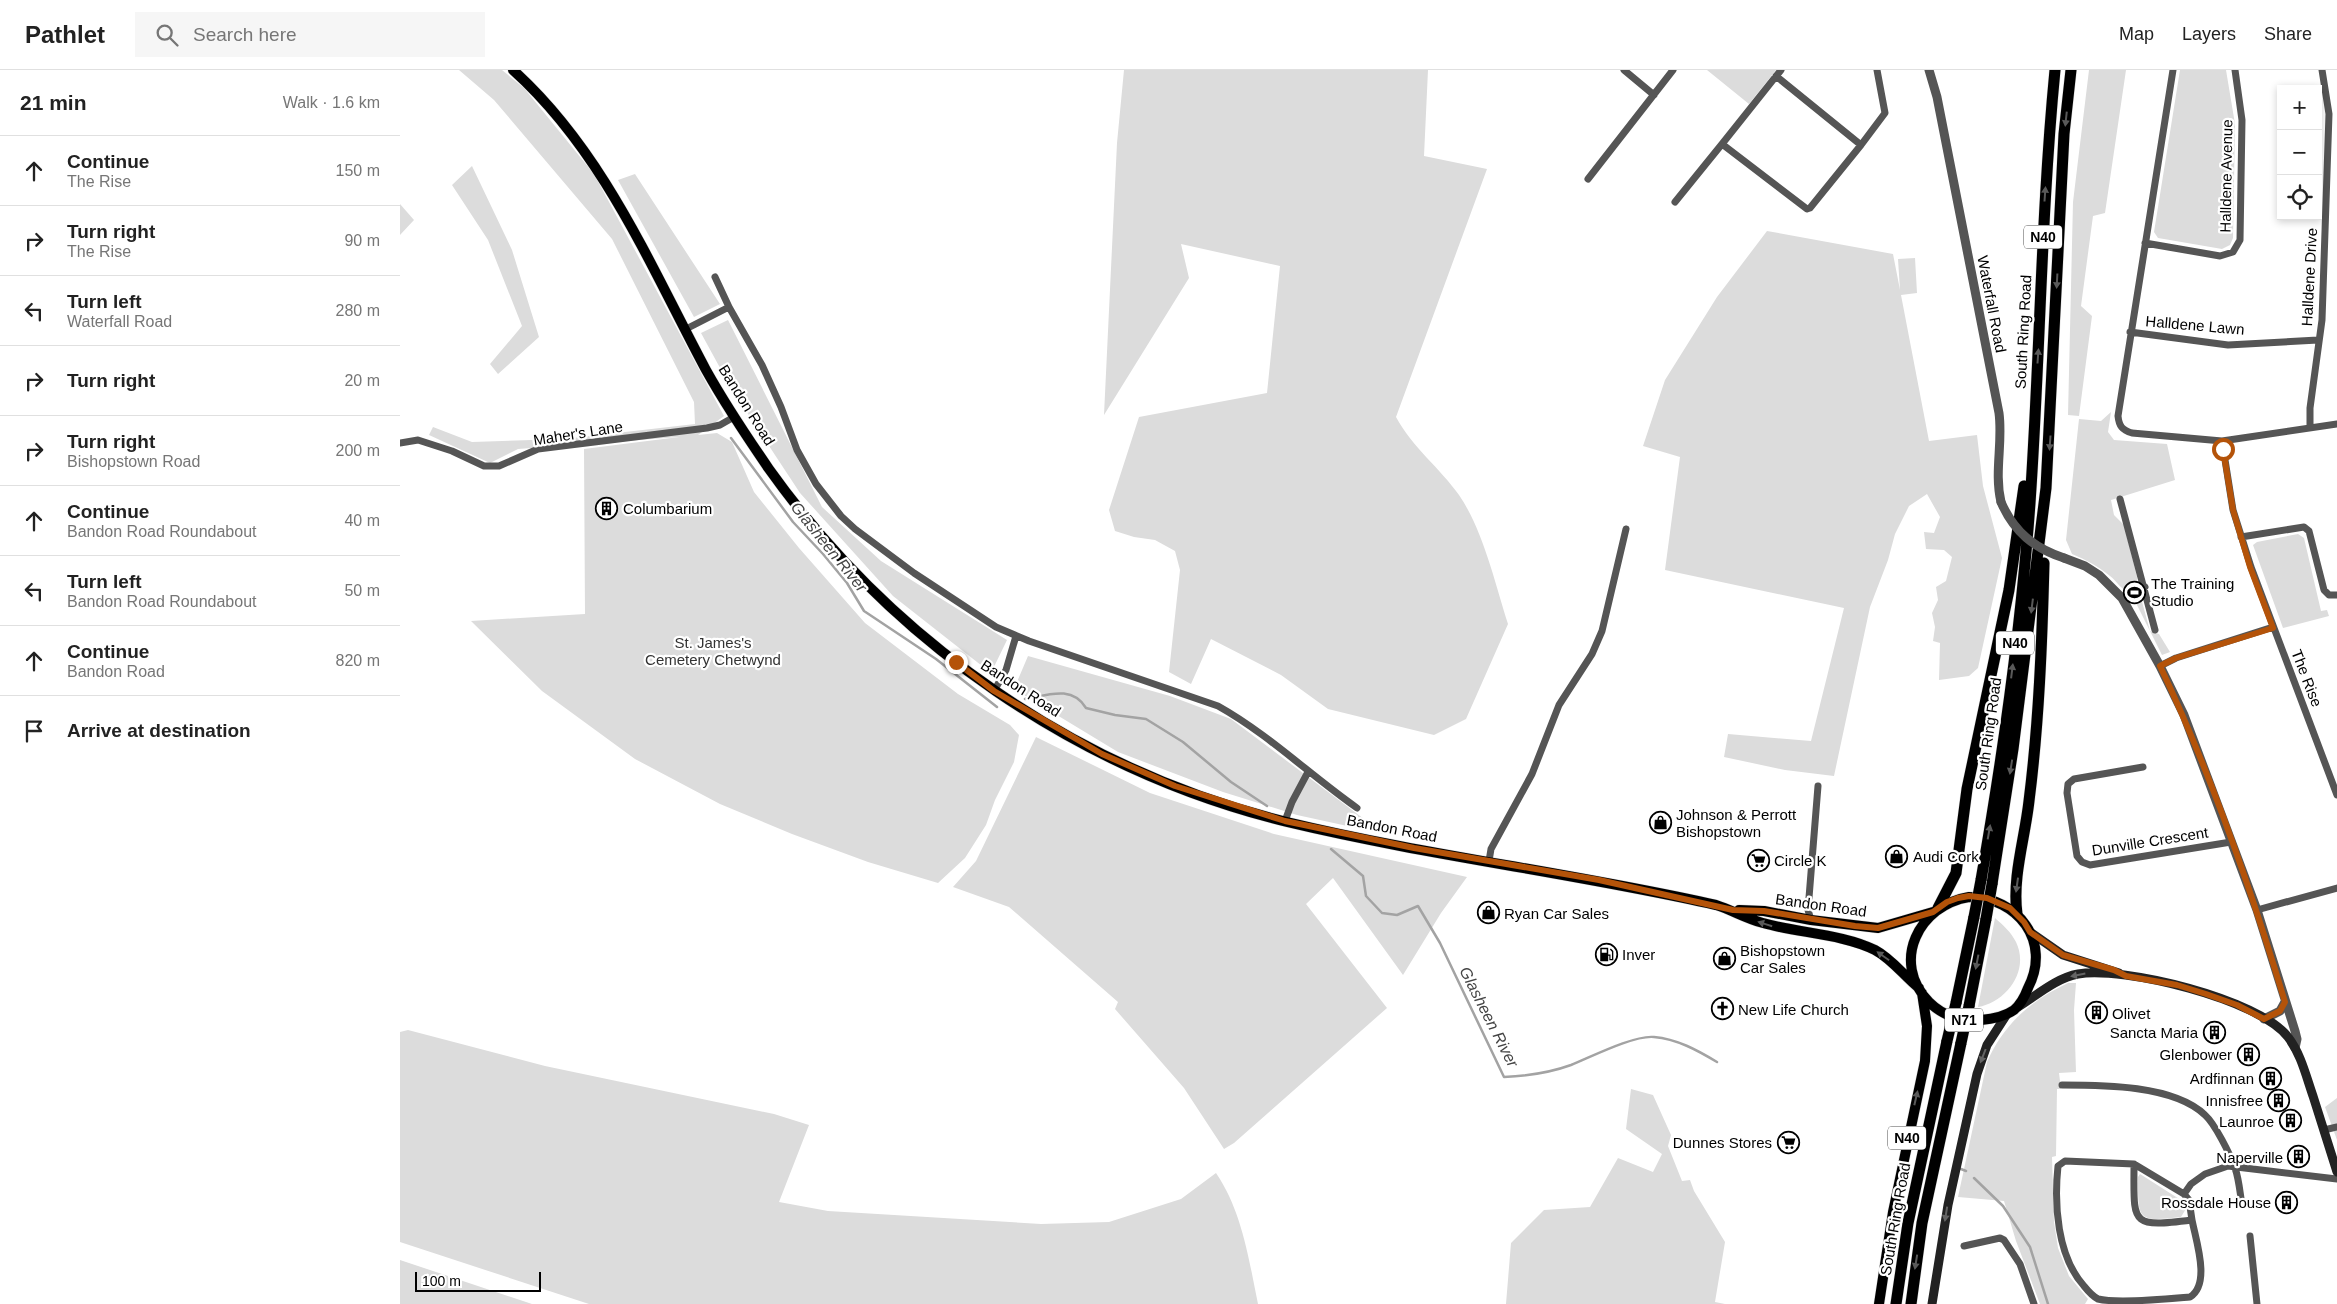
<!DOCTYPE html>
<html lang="en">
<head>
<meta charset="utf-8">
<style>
  body { margin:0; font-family:Helvetica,sans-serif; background:#f6f6f6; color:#222 }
  .controls { position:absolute; right:15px; top:15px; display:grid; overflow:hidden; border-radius:0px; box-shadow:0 2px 8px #0003 }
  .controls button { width:45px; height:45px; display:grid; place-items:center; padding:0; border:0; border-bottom:1px solid #e0e0e0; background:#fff; color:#222; font:25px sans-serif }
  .scale { position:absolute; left:15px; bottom:12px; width:126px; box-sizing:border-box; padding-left:5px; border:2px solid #000; border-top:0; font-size:14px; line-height:18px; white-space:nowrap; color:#000; -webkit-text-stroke:4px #fff; paint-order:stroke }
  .stop { position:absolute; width:15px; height:15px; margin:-11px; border:4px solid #b45309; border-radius:50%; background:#fff }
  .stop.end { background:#b45309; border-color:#fff; box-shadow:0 1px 5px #0008 }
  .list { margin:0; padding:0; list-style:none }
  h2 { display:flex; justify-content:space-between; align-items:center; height:65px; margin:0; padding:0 20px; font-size:21px }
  h2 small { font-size:16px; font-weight:400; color:#767676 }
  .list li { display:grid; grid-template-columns:32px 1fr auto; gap:15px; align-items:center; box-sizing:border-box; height:70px; padding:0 20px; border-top:1px solid #e0e0e0 }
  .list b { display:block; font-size:19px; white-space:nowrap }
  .list p { margin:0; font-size:16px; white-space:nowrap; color:#767676 }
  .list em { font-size:16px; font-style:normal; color:#767676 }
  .icon { flex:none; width:28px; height:28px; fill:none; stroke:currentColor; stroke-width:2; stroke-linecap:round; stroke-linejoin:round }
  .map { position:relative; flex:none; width:1937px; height:1234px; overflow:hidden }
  header { display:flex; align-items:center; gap:30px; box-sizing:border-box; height:70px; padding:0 25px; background:#fff; border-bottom:1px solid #e0e0e0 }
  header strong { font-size:24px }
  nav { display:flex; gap:28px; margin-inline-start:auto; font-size:18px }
  .search { width:350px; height:45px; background:#f6f6f6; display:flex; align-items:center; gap:12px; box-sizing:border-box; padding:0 18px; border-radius:0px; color:#767676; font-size:19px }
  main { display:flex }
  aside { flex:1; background:#fff }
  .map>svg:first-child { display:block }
</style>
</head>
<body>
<header>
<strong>Pathlet</strong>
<div class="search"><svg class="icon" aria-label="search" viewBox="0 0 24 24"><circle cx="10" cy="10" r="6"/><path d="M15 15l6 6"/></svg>Search here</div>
<nav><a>Map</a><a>Layers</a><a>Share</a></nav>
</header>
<main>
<aside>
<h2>21 min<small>Walk · 1.6 km</small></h2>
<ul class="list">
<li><svg class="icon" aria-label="ahead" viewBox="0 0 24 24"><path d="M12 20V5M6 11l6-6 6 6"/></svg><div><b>Continue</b><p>The Rise</p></div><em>150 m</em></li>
<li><svg class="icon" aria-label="right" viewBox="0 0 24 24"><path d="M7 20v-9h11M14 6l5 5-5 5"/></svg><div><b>Turn right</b><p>The Rise</p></div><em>90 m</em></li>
<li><svg class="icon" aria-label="left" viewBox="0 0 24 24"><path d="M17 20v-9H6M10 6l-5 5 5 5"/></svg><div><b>Turn left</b><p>Waterfall Road</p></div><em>280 m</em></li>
<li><svg class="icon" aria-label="right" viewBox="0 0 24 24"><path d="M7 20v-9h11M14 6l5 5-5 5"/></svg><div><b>Turn right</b></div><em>20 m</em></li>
<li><svg class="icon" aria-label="right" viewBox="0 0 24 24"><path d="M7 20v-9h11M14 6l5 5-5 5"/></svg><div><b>Turn right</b><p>Bishopstown Road</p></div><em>200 m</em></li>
<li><svg class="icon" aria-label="ahead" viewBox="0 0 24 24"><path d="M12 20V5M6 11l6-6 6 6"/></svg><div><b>Continue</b><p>Bandon Road Roundabout</p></div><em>40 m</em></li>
<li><svg class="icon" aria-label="left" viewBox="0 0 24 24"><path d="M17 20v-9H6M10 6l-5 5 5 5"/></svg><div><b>Turn left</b><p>Bandon Road Roundabout</p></div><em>50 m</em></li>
<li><svg class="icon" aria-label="ahead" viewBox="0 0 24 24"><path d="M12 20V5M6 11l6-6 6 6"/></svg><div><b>Continue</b><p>Bandon Road</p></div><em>820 m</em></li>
<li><svg class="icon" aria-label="arrive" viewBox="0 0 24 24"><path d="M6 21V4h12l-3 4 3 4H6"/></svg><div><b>Arrive at destination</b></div></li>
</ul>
</aside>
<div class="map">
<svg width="1937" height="1234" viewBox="0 0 1937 1234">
  <rect width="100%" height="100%" fill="#fff"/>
  <!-- green -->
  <path fill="#dcdcdc" d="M59,0H102L124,18L194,104L324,346L298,365L317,363L332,372L354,422L399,478L465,553L558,624L610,655L619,665L614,692L595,730L586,755L565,788L538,813L468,792L392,764L320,734L235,689L142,621L71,551L185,544L184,379L279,367L118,379L90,393L29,365L33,357L72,372L164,369L295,354L294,332L212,169L94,30Z
    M724,0H1028L1024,86L1087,99L996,347C1012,377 1040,398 1059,425C1083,460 1095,513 1108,554L1066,649L1034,665L928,639L881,605L811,569L791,614L769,602L780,500L775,481L755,470L734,467L715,461L709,440L739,347L867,323L880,196L781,174L789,208L704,345L717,73Z
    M1307,0H1376L1349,34Z
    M1689,0H1726L1705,143L1693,146L1681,236L1692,246L1679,346L1668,345L1673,132Z
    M1780,0H1826L1835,54L1833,168L1830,175L1822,179L1764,169L1758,168L1754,162Z
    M72,96L112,180L139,267L98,304L90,294L122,256L88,170L52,115Z
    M235,104L320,234L294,247L218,110Z
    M0,134L14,150L0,165Z
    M1367,161L1493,184L1500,220L1498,189L1515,188L1517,223L1501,225L1529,371L1577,365L1583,416L1602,488L1578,598L1569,606L1539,610L1540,573L1533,571L1535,557L1532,543L1538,530L1536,517L1546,511L1552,487L1544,480L1526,479L1524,462L1534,463L1540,447L1527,424L1509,436L1495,464L1488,490L1470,537L1434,706L1385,700L1324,687L1328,664L1411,671L1444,538L1265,500L1280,387L1243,376L1265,310L1317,227Z
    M328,250L422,437L481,491L607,570L591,603L493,526L400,423L331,318L301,263Z
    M1711,342L1708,362L1714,370L1767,374L1775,410L1711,430L1714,445L1724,455L1737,507V517L1728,521C1720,519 1717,511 1710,506C1698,496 1686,490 1672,484L1666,470L1679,349L1701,351Z
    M1898,464L1904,468L1921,541L1927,540L1929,546L1883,558L1853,475L1857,472Z
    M1741,528L1750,561L1759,564L1770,582L1762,585L1734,529Z
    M628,586L770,626L831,649L984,764L897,745L823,722L718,682L614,619Z
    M636,667L750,723L874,764L1067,807L1041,843L1003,905L933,808L906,834L987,938L834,1073L824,1079L784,1018L715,939L718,932L609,837L553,817L576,791Z
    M1595,848C1603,855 1611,862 1616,872C1630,901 1606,932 1578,937Z
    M1668,913H1676L1674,940L1676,1002L1659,1003L1661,1019H1657L1656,1086L1652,1087L1654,1152L1658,1178L1669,1206L1688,1229L1685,1234H1640L1616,1171L1604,1131L1558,1127L1587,992C1604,954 1630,931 1668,913Z
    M8,960L145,996L374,1044L409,1055L379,1132L428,1141L641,1154L709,1152L781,1129L816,1103C842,1141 849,1190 858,1234H189L0,1172V962Z
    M1231,1019L1253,1025L1271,1065L1268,1076L1282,1111L1290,1110L1294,1121L1325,1172L1315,1232L1325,1234H1106L1111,1173L1144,1140L1190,1137L1218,1088L1253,1102L1262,1084L1226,1059Z
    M1937,1028V1070L1925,1037Z
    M1740,1104L1784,1132L1787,1137L1781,1147C1737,1152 1738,1150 1738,1107Z
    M0,1190L132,1234H0Z"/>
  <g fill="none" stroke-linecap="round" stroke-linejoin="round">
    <!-- stream -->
    <path stroke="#a3a3a3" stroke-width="2.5" d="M331,368L393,452L423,484L447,513L464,541L536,589L597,637
      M625,629C648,625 672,615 686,638L715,645L746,649L783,672L831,712L867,736
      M931,779L963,806L966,826L982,843L997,845L1018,836L1040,873L1104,1007C1127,1006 1149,1003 1171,995C1191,987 1234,965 1254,967C1277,969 1297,980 1317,992
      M1561,1099L1566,1101
      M1574,1108L1603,1136L1630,1177L1648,1234"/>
    <defs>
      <path id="primary" d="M113,0C203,81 250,195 306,300C325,334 347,367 369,399C493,573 679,701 887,752C1029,786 1174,803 1316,835C1332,840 1347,849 1363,853C1398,863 1443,864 1475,880C1492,889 1504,906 1519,918
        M1569,827C1618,827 1652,872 1628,918C1625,926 1620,935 1614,940C1604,947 1592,949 1581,950C1562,952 1543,946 1529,932C1490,892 1519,835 1569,827Z
        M1339,840L1364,841L1411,850L1478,858L1533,842
        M1479,1234L1493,1142L1525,991L1527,956L1522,923"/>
      <path id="trunk" d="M1581,810C1603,685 1621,559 1630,433C1640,289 1641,144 1655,0
        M1592,814L1613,679L1646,418L1664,64L1671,0
        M1538,838L1556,803L1567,719L1609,520L1624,416
        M1617,844C1612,807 1625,768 1629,731C1639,652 1642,573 1644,493
        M1556,933L1574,847
        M1569,936L1586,849
        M1496,1234L1508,1153L1547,971
        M1511,1234L1522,1153L1561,973"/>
    </defs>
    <!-- primary casing -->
    <use href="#primary" stroke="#dbdbdb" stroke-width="11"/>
    <!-- trunk casing -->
    <use href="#trunk" stroke="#dbdbdb" stroke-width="12"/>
    <!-- minor -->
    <path stroke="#555" stroke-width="7" d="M1224,0L1254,25
      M1381,0L1322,74L1407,139L1410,138L1461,75
      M1773,0L1718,346C1719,356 1722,360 1732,363L1822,371L1937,354
      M1376,6L1461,75L1485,43L1477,0
      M1188,109L1273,0
      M1275,132L1322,74
      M1745,173L1820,186L1833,182L1840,170L1842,50L1835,0
      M315,207L329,237L362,295L381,337L397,380L416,414L441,446L455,459L514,503L596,557L629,571L818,636C868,664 910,705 957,738
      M286,259L329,237
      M1730,262L1828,275L1918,270
      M1910,356V338L1922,250L1929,44L1922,0
      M1822,371L1833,440L1851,497L1937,725
      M0,373L18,370L52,381L84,396H99L138,379L307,358L320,355L334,347
      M1720,429L1755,560
      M1841,467L1904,457L1909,461L1924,520L1929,525H1937
      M1722,528L1745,517
      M1760,596L1776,588L1873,557
      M594,621L606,600L616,566
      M1743,697L1674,709L1668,714L1667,723L1677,786L1682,792L1690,795L1831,772
      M885,751L892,732L908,702
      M1089,791L1091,779L1132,704L1159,635L1192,584L1202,561L1226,459
      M1857,840L1937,818
      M1411,850L1408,840L1418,716
      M1662,1015C1703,1015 1774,1015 1805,1045C1815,1054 1830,1084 1835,1098C1839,1109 1840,1123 1842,1135
      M1924,1060L1937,1057
      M1734,1094L1665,1091L1658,1096C1654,1134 1657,1186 1684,1216C1688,1221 1692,1226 1698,1229C1718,1234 1767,1229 1790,1227C1811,1214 1796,1171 1792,1150
      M1734,1094L1784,1124L1789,1130L1792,1150C1729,1158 1734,1154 1734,1094Z
      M1784,1124L1791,1114L1805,1104L1828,1096L1937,1109
      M1850,1166L1857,1234
      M1564,1176L1600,1168L1604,1170L1620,1194L1634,1234"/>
    <!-- tertiary -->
    <path stroke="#555" stroke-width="9" d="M1529,0L1537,27L1599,343C1603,373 1594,402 1601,432
      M1664,488L1685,496L1699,505L1722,528L1760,596L1784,645L1857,840L1895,961L1897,969L1895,978
      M1864,949L1880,941L1885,932"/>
    <!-- secondary -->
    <path stroke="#222" stroke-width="9" d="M1630,862L1663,885L1719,903
      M1618,937C1636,926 1656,908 1678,904C1723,896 1859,929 1888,967C1901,984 1906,1006 1913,1026C1921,1052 1929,1077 1937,1102
      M1532,1234L1548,1135L1577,1004L1587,975L1607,944"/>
    <!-- primary -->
    <use href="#primary" stroke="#000" stroke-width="10"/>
    <!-- trunk -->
    <use href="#trunk" stroke="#000" stroke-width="11"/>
    <defs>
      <path id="trunk-bridge" d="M1574,847L1581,810
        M1586,849L1592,814
        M1547,971L1556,933
        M1561,973L1569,936"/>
    </defs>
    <!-- trunk-bridge casing -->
    <use href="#trunk-bridge" stroke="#dbdbdb" stroke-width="12" stroke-linecap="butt"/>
    <!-- tertiary-bridge -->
    <path stroke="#555" stroke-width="9" d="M1601,432C1614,462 1634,478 1664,488"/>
    <!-- trunk-bridge -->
    <use href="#trunk-bridge" stroke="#000" stroke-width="11"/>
  </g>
  <!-- one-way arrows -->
  <defs><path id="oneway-solid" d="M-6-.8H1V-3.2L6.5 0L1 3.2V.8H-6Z" transform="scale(1.25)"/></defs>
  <g fill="#595959">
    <use href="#oneway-solid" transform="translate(1666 49) rotate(96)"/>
    <use href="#oneway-solid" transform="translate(1645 124) rotate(-86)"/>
    <use href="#oneway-solid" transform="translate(1657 211) rotate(93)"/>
    <use href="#oneway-solid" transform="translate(1638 286) rotate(-86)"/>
    <use href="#oneway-solid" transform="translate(1650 373) rotate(94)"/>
    <use href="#oneway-solid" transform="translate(1632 536) rotate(97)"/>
    <use href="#oneway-solid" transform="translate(1612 601) rotate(-83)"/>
    <use href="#oneway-solid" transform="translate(1611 697) rotate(99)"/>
    <use href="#oneway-solid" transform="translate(1589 762) rotate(-80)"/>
    <use href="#oneway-solid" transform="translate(1617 815) rotate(98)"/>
    <use href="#oneway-solid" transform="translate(1365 854) rotate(-163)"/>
    <use href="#oneway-solid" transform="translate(1483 886) rotate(-145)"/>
    <use href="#oneway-solid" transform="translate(1577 892) rotate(101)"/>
    <use href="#oneway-solid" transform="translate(1516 1028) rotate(-77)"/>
    <use href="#oneway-solid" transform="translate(1516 1192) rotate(99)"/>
  </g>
  <g fill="#646464">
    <use href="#oneway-solid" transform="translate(1678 905) rotate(169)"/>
    <use href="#oneway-solid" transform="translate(1583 986) rotate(111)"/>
    <use href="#oneway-solid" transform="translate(1546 1144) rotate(99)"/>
  </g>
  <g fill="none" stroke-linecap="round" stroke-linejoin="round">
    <!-- route -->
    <path stroke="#b45309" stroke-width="6" d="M556,592L594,621L702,684L775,716L885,751L1014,778L1199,810L1333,840L1364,841L1455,856L1478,858L1533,842L1547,832L1558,828L1569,826L1587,828L1610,838L1624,852L1630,862L1663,885L1714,900L1726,906L1777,915L1806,924L1837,935L1864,949L1880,941L1885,932C1851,819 1811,703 1760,596L1776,588L1873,558L1850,497L1833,440L1823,379"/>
  </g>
  <!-- icons -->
  <defs>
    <symbol id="building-ring" viewBox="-11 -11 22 22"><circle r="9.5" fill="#fff" stroke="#000" stroke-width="1.5"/><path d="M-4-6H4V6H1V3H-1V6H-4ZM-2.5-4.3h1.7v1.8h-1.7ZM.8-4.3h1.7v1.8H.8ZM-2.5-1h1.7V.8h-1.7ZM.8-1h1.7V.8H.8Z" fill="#000"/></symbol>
    <symbol id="stadium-ring" viewBox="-11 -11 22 22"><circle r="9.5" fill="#fff" stroke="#000" stroke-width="1.5"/><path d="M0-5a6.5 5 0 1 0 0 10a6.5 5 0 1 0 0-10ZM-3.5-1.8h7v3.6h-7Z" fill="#000"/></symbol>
    <symbol id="shop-ring" viewBox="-11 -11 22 22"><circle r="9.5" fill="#fff" stroke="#000" stroke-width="1.5"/><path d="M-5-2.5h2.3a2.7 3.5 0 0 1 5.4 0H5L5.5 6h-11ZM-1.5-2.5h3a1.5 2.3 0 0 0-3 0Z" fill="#000"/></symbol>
    <symbol id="supermarket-ring" viewBox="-11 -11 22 22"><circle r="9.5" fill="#fff" stroke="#000" stroke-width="1.5"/><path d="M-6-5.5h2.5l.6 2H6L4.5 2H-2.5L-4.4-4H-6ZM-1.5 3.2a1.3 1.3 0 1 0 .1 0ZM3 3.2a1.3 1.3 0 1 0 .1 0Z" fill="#000"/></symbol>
    <symbol id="fuel-ring" viewBox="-11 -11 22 22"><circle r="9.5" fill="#fff" stroke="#000" stroke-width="1.5"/><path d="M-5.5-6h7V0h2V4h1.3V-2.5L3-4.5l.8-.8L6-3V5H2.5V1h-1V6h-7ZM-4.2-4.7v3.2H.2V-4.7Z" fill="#000"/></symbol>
    <symbol id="church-ring" viewBox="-11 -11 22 22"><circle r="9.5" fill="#fff" stroke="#000" stroke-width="1.5"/><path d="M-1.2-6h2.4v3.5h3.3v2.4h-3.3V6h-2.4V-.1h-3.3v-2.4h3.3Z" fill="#000"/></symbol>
  </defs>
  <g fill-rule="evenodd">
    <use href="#building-ring" x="194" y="426" width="25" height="25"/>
    <use href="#stadium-ring" x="1722" y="510" width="25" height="25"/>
    <use href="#shop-ring" x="1248" y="740" width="25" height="25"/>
    <use href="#shop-ring" x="1484" y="774" width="25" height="25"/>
    <use href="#supermarket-ring" x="1346" y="778" width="25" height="25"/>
    <use href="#shop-ring" x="1076" y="830" width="25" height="25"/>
    <use href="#fuel-ring" x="1194" y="872" width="25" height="25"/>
    <use href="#shop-ring" x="1312" y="876" width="25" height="25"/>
    <use href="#church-ring" x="1310" y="926" width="25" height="25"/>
    <use href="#building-ring" x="1684" y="930" width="25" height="25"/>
    <use href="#building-ring" x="1802" y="950" width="25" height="25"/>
    <use href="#building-ring" x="1836" y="972" width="25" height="25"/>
    <use href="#building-ring" x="1858" y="996" width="25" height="25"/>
    <use href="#building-ring" x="1866" y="1018" width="25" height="25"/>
    <use href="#building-ring" x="1878" y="1038" width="25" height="25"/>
    <use href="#supermarket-ring" x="1376" y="1060" width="25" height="25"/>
    <use href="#building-ring" x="1886" y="1074" width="25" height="25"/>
    <use href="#building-ring" x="1874" y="1120" width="25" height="25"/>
  </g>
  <g text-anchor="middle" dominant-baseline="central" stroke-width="4.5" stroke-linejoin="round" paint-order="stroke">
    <!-- shield labels -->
    <g fill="#fff" stroke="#4c4c4c" stroke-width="1">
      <rect x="1624" y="155.5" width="38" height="23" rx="4"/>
      <rect x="1596" y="561.5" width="38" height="23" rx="4"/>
      <rect x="1545" y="938.5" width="38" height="23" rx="4"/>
      <rect x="1488" y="1056.5" width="38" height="23" rx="4"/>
    </g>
    <g font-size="14" font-weight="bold" fill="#000">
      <text x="1643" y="167">N40</text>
      <text x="1615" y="573">N40</text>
      <text x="1564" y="950">N71</text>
      <text x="1507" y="1068">N40</text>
    </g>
    <!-- street labels -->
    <g font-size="15" fill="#000" stroke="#fff">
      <text transform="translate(1826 106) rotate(-89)">Halldene Avenue</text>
      <text transform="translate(1909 207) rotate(-87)">Halldene Drive</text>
      <text transform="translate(1592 234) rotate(79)">Waterfall Road</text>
      <text transform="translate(1795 255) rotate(5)">Halldene Lawn</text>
      <text transform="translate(1623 262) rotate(-87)">South Ring Road</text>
      <text transform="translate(347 335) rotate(58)">Bandon Road</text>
      <text transform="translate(178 363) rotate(-9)">Maher's Lane</text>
      <text transform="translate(1907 608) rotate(69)">The Rise</text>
      <text transform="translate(621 618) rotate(33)">Bandon Road</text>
      <text transform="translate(1588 664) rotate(-82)">South Ring Road</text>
      <text transform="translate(992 758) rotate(11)">Bandon Road</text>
      <text transform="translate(1750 771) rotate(-9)">Dunville Crescent</text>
      <text transform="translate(1421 835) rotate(8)">Bandon Road</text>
      <text transform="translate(1495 1149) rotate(-80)">South Ring Road</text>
    </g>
    <!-- poi labels -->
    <g font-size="15" fill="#000" stroke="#fff" text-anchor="start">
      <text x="223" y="438">Columbarium</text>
      <text x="1751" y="513">The Training<tspan x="1751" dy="17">Studio</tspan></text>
      <text x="1276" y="744">Johnson &amp; Perrott<tspan x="1276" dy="17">Bishopstown</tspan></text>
      <text x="1513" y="786">Audi Cork</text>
      <text x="1374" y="790">Circle K</text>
      <text x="1104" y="843">Ryan Car Sales</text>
      <text x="1340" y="880">Bishopstown<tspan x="1340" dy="17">Car Sales</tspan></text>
      <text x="1222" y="884">Inver</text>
      <text x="1338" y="939">New Life Church</text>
      <text x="1712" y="943">Olivet</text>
      <text x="1798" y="962" text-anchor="end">Sancta Maria</text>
      <text x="1832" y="984" text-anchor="end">Glenbower</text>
      <text x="1854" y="1008" text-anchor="end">Ardfinnan</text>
      <text x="1863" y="1030" text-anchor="end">Innisfree</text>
      <text x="1874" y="1051" text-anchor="end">Launroe</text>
      <text x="1372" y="1072" text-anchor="end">Dunnes Stores</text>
      <text x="1883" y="1087" text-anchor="end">Naperville</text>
      <text x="1871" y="1132" text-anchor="end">Rossdale House</text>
    </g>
    <!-- park labels -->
    <g font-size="15" fill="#333" stroke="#fff">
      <text x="313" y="572">St. James's<tspan x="313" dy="17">Cemetery Chetwynd</tspan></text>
    </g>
    <!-- water labels -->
    <g font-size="16" font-style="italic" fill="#444" stroke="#fff">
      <text transform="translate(429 477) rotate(51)">Glasheen River</text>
      <text transform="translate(1089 947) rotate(63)">Glasheen River</text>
    </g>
  </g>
</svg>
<div class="controls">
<button>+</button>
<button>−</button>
<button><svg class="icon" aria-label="locate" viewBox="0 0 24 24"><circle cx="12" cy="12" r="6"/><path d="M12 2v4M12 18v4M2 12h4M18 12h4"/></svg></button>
</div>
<div class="scale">100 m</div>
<div class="stop" style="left:1823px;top:379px"></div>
<div class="stop end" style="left:556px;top:592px"></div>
</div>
</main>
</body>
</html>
